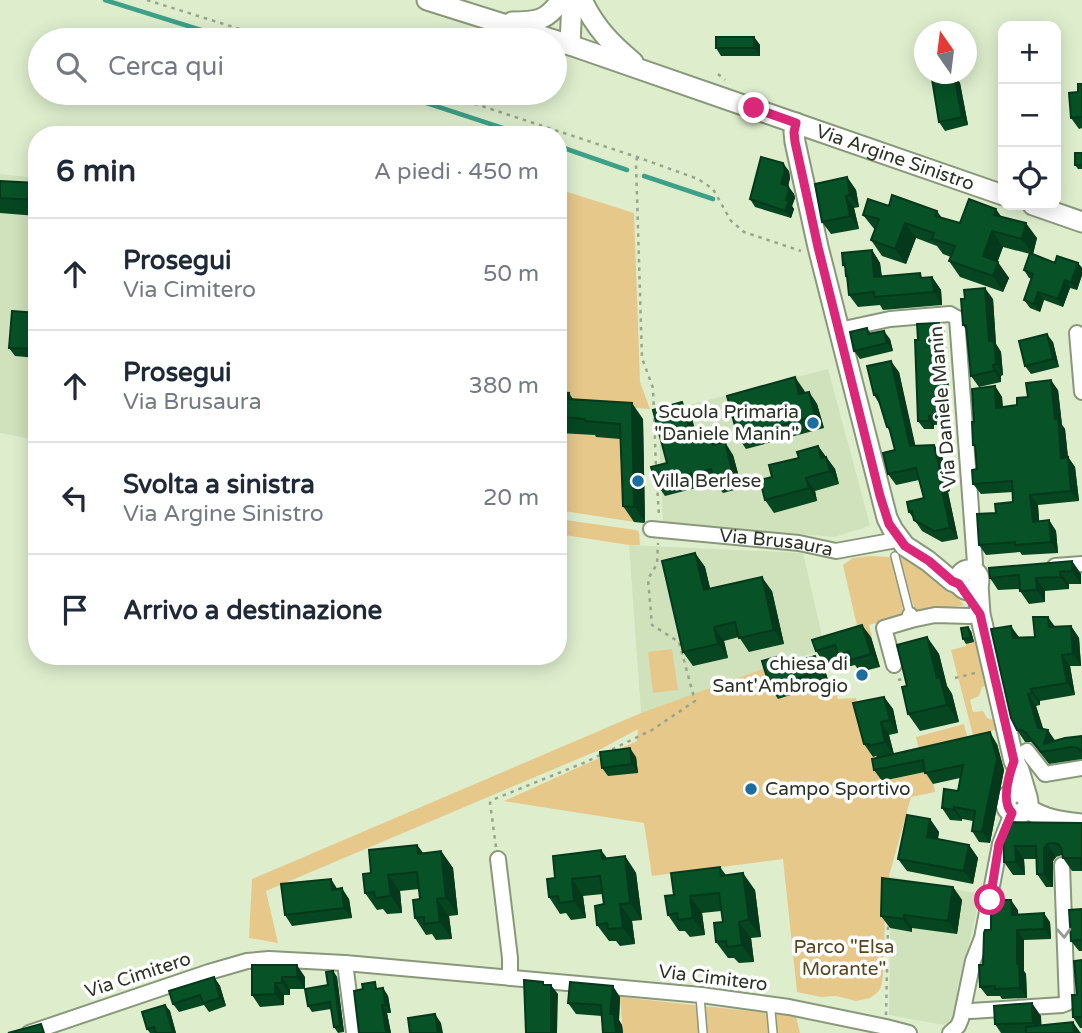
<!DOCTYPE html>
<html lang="it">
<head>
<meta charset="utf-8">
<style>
  body { margin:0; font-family:"Varela Round",sans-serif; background:#f2f2f3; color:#1f2937 }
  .controls { position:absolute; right:21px; top:21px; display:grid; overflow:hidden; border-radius:14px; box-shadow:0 4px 18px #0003 }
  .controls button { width:63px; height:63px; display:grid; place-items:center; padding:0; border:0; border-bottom:2px solid #e0e1e3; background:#fff; color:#1f2937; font:35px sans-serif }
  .compass { position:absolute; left:914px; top:21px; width:63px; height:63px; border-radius:50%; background:#fff; box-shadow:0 4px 18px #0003; rotate:346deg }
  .stop { position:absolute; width:21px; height:21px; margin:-16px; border:5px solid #db2777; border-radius:50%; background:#fff }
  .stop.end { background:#db2777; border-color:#fff; box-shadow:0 2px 7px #0008 }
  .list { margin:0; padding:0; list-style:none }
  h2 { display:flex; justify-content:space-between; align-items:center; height:91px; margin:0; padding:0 28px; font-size:30px }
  h2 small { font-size:23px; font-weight:400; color:#747a83 }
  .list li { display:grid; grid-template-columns:46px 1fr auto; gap:21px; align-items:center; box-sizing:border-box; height:112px; padding:0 28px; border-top:2px solid #e0e1e3 }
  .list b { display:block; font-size:26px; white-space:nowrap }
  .list p { margin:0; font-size:23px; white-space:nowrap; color:#747a83 }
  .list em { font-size:23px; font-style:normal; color:#747a83 }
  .icon { flex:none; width:38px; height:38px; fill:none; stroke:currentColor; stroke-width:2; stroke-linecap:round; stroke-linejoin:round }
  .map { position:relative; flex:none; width:1082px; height:1033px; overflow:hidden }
  .search { position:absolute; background:#fff; box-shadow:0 4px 18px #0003; left:28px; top:28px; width:539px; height:77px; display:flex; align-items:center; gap:18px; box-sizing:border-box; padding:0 24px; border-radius:38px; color:#747a83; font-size:26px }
  .panel { position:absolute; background:#fff; box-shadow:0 4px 18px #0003; left:28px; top:126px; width:539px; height:539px; border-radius:28px }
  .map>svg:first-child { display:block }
</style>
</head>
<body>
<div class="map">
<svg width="1082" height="1033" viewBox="0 0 1082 1033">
  <rect width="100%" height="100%" fill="#deeecd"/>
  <!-- built -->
  <path fill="#cfe2bc" d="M0,174L37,178V440L0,433Z
    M828,369L870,525L861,529L834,537L663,523L658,413Z
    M629,545L803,553L825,649L641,713Z
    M889,876L980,894L953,1019L944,1025L889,1015L891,891Z"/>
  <!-- green -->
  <path fill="#e6c88b" d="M558,189L634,213L640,382L650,409L558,402Z
    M558,433L590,434L631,440L634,522L558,510Z
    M558,519L636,530L639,532L640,545H629L558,534Z
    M870,556L891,557L903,607L900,617L869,625L872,636L860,639L843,565L853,558Z
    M900,558H906L947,586L964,605L923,612L917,611L914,608Z
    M977,641L988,685L982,687L979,696L970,700L973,712L983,711L987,718L993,720L995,730L973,735L951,650L966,646V644Z
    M672,649L678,690L653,693L648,652Z
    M768,667L778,699L833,682L838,699L856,698L872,756L875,757L882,781L931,771L935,792L911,797L889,876L891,891L885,914L883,975L881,987L878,992L870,998L856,1001L836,996L821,997L797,992L783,859L652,876L644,823L504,801L637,741L638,729L599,750L266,891L278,943L249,938L252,879L641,713Z
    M964,724L967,736L919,749L916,737Z
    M620,997L796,1016L800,1033H623Z"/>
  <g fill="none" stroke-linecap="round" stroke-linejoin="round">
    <!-- stream -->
    <path stroke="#3ea088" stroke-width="4.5" d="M105,0L233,40
      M396,93L524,135
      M558,146L627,170
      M644,176L713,199"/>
    <defs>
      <path id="lane" d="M895,556L910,615
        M700,996L703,1033
        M772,1004L771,1011L773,1033"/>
      <g id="street">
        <path d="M839,330L890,319L950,314L957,318L975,563L972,571"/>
        <path d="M1077,333L1082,392"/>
        <path id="s1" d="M651,529L799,543L836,551L891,541L898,537"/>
        <path d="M1055,566L1082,564"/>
        <path d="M910,615L911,620L935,615L970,616"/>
        <path d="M894,665L884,628L911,620"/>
        <path d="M1025,752L1027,751L1045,774L1082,768"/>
        <path d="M498,859L510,958V978"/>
        <path d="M345,963L354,1033"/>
        <path d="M963,1010L971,1011L1062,1005L1067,1003L1062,865"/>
        <path d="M29,1033L209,972L247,961L269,959L345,963L701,995L789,1007L886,1027L909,1033"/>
        <path d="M950,1033L958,1026L961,1019L973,961L982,938L1000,844L1012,813"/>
      </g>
      <g id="secondary">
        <path id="s2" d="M427,0L570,45L1003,195"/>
        <path d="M582,0C595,27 610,43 633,62"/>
        <path d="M512,22C536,22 547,21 561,0"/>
        <path d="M570,45L572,0"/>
        <path d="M796,123L794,132L795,142L818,247L887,518L893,530L905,546L928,561L952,581L959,584"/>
        <path d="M1033,205L1082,222"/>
        <circle cx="969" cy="580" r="10"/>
        <path d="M978,585L980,614L1014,761L1019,770L1027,797"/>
        <circle cx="1017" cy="803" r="11"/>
        <path d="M1027,808C1044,820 1062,822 1082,824"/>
      </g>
    </defs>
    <!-- lane casing -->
    <use href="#lane" stroke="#89987a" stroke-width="10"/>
    <!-- street casing -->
    <use href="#street" stroke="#89987a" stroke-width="18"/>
    <!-- secondary casing -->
    <use href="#secondary" stroke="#89987a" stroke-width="23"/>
    <!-- path -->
    <path stroke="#98a48b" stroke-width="2.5" stroke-dasharray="3.5 5" stroke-linecap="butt" d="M147,0L275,40
      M718,74L725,80
      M442,93L637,157L698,179L713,189L731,221L744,232L801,251
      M637,157L636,164L642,358L653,388L656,467
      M657,484L659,516
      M955,678L979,672
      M898,680L907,678
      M496,847L490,803L492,800L586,762L652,730L695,701L679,642L652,625L648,579L657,564L658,543
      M886,1015L888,923"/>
    <!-- lane -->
    <use href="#lane" stroke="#fff" stroke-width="7"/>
    <!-- street -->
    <use href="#street" stroke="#fff" stroke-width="14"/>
    <!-- secondary -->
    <use href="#secondary" stroke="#fff" stroke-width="19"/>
  </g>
  <!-- wall -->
  <path fill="#064722" d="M754,37L760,45V56H721L716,48Z
    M954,75L960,83L968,125L945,131L939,122Z
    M1082,84V128L1079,129L1071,118Z
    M1082,153V169H1078L1075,165Z
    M789,171L790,178L788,186L794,194L795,198L792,206L794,209L791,218L755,207L750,199Z
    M847,177L856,190L859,207L854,208L859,229L831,234L822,222Z
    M0,181L37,183V216L0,213Z
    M889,206L937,211L942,218L960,223L1001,217L1037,238L1033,254L1055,263H1078L1082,268V275L1077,290L1070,288L1063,307L1044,300L1040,312L1030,308L1024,300L1032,279L1029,278L1024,270L1030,254L1003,247L997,262L1009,278L1003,292L960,277L949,261L951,257L943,254L937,246L916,238L906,264L882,256L871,240L875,230L863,215Z
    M872,250L880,263L882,276L924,278L932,277L941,290L942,305L883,310L880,305L858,307L849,295L848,279L846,276L845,268L843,265Z
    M993,299L996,344L1001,352L1003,375L1001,376V382L979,387L971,376L967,331L963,325Z
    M37,313V358L15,356L9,348Z
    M939,323L945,331L949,393V424L934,425V429H924L918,421V340Z
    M867,328L871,334L890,339L893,351L860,359L854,351Z
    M1053,342L1059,367L1031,374L1025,366Z
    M899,372L915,446L934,445L942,456L950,491L948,492L958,539L942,542L922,531L909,512L924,498L919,480L896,485L888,474L895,450L891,433L887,427L880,405L874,395Z
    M995,386L1002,397L1003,407L1017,405L1028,397L1058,390L1062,425L1065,429L1068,457L1075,467L1079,501L1038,505L1039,521L1049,520L1056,531L1058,553L1022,555L1020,552L986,555L979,545L996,513L1013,502V492L981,494L973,484L977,469L976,448L973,445L974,422Z
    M804,390L805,393L809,392L817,404L824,428L746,449L738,437Z
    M558,392L569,393L573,399L643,419L645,522L644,523L634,522L623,506L620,439L596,437L595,435L558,433Z
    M691,415L696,434L719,443L733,455L742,488L723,493L715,483L665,496L656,483Z
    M818,446L835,469L839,484L815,491L817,501L774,513L765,500L772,477L799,458Z
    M695,553L705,567L710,589L772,591L784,644L749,652L739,637L724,641L728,658L693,666L683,652Z
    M1072,561L1081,574V584H1069V589L1045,591V602L1029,604L1020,591V589L998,590L990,578Z
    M1071,626L1079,638L1081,666H1070L1075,695L1040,701V705L1036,706L1043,729L1056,741L1082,736V759L1049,764L1034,745L1031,742H1025L1017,730L1019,638L1035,637L1055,627Z
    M971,631L974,642L966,644L963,639Z
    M871,637L880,667L860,672L855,665L847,667L841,659L825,664L816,651L812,640Z
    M927,637L939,654L947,686L952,694L959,722L920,731L908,714L907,686Z
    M815,656L824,667L829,683L778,699L770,687L776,657L782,666Z
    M884,697L893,709L898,733L889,735L894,754L997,744L1004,770L990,843L979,842L972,831L973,821L962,819V821L950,820L942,808L958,791L960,778L933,784L925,772L882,781L874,770L878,758L876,756L873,757L864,744Z
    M636,757L638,773L608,776L602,768Z
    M930,819L939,832L938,839L969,845L978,858L973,884L907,871L898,859Z
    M1082,823V871H1072L1063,858L1062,855L1056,857L1053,861V887H1046L1037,874L1036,859H1024L1025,875H1013L1004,862L1003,826Z
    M417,845L423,853L441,851L453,868L458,915L449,916L452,939L436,940L432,934L426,935L415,918L420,899L419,889L400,891L402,913L387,914L383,909L377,910L365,893L371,873Z
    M625,856L636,873L642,920L632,921L635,944L620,946L616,941H609L597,925L604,904L603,894L583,896L586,918L571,920L566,913L560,914L549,897L555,878L607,858Z
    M720,867L726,875L755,890L761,937L751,938L754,962L739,963L734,958H728L716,942L723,922L721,911L702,913L705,935L690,937L685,931H679L668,915L674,895Z
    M953,887L962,900L957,934L912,928V932L890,928L881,916Z
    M337,889L349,899L352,918L292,926L285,915Z
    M1082,909V951H1079L1071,941Z
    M1018,910V915L1050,922L1051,939L1024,940V971L1026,974L1027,998L1002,999L1000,996H987L980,987L991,930Z
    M1082,960V1028H1080L1073,1017Z
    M252,965L305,977V989H290V995H284V1005L260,1007L252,995Z
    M333,971L337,977L344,1032L338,1033L334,1027L331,1009L312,1012L308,1006L328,985Z
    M214,977L220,986L226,1006L209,1012L204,1005L179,1012L173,1004Z
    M383,988L388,996L391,1013H387L391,1033H359L379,989Z
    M620,997L619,1020L622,1025L623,1033H603L602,1016L576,1014L568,1003Z
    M165,1005L170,1011L176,1033H150L147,1029Z
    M1041,1016V1025L1081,1033H1001L995,1024Z"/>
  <!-- shaded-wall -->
  <path fill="#05391b" d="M754,37L760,45V56L754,48Z
    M954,75L960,83L968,125L962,117Z
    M783,163L789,171L790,178L787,192L781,184Z
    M847,177L856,190L859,207L850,195Z
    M788,186L794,194L795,198L792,206L794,209L791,218L785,211Z
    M846,196L854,208L859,229L850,216Z
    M996,209L1007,225L994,215Z
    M905,223L916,238L906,264L895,249Z
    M1026,223L1037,238L1033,254L1022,239Z
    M992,231L1003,247L994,272L983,256Z
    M872,250L880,263L883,290L874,277Z
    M998,262L1009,278L1003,292L993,276Z
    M1078,263L1082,268V275L1077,290L1071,283Z
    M932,277L941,290L942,305L934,292Z
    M1065,280L1070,288L1063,307L1058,299Z
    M985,288L993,299L996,344L1001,352L1003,375L996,364L989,341Z
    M1038,292L1044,300L1040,312L1034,304Z
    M939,323L945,331L949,393V424L943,416Z
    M884,331L890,339L893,351L887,343Z
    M1047,334L1053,342L1059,367L1053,359Z
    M891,361L899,372L918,457L910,446Z
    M993,365L1001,376V382L994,371Z
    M795,377L804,390L808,407L799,394Z
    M1051,380L1058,390L1062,425L1065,429L1069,468L1061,458Z
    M995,386L1002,397L1003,418L996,408Z
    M809,392L817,404L824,428L815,416Z
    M682,402L691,415L700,448L691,435Z
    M632,403L643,419L645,522L634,506Z
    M929,416L934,425V429L929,421Z
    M710,430L718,443L722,457L713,445Z
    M725,442L733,455L742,488L733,475Z
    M934,445L942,456L950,491L942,480Z
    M818,446L835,469L839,484L821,458Z
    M1068,457L1075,467L1079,501L1071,491Z
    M806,478L815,491L817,501L809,488Z
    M940,481L948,492L958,539L950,528Z
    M1030,495L1038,505L1040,532L1033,522Z
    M1049,520L1056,531L1058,553L1051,542Z
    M695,553L705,567L714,604L704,590Z
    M1072,561L1081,574V584L1072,571Z
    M1060,572L1069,584V589L1060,577Z
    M762,577L772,591L784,644L774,630Z
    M1036,578L1045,591V602L1037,590Z
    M1048,617L1056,628L1049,627Z
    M862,625L871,637L880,667L871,654Z
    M1011,626L1019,637L1021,650L1013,638Z
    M1071,626L1079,638L1081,666L1073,654Z
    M714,627L724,641L728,658L718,644Z
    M968,627L971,631L974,642L971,638Z
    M927,637L939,654L947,686L952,694L959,722L947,705L937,678Z
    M1062,655L1070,666L1075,695L1067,683Z
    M815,656L824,667L829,683L820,671Z
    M1031,689L1040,701V705L1032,693Z
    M1028,694L1036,706L1046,737L1048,730L1056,742L1044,744Z
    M884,697L893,709L898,733L890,720Z
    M881,722L889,735L894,755L885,742Z
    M990,732L997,744L1004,770L990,843L982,832Z
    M630,748L636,757L638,773L632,764Z
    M954,807L962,819V821L954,810Z
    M930,819L939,832L936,849L927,837Z
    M1047,844L1056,857L1053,861V887L1044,874V848Z
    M417,845L429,861L418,854Z
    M969,845L978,858L973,884L964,871Z
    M1015,846L1024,859L1025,875L1016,862Z
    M601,850L613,866L602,859Z
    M441,851L453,868L458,915L446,898Z
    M625,856L636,873L642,920L630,903Z
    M743,873L755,890L761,937L749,920Z
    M388,875L400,891L402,913L391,896Z
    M331,879L338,890H332Z
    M572,879L583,896L586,918L574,901Z
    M953,887L962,900L957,934L948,921Z
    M342,888L349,899L352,918L344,908Z
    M690,896L702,913L705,935L693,918Z
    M437,899L449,916L452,939L440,922Z
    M1011,900L1018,910L1019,925L1012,915Z
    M620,904L632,921L635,944L623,928Z
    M1044,913L1050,922L1051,939L1044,929Z
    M904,915L912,928V932L903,919Z
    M739,922L751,938L754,962L742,945Z
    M1017,930L1024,940V971L1026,974L1027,998L1020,988L1017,964Z
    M297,965L305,977V989L297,977Z
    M333,971L337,977L344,1032L340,1026Z
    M214,977L220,986L226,1006L220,998Z
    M282,977L290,989V995L282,983Z
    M275,983L284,995V1005L275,994Z
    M551,985L558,994L557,1033H551Z
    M613,986L620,997L619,1020L622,1025L623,1033H616L610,1014Z
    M383,988L388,996L391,1013L385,1005Z
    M1032,1003L1041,1016L1042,1033H1040L1033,1023Z
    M165,1005L170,1011L176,1033H173Z
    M382,1005L387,1013L391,1033H386Z
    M435,1014L441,1023L443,1033H438Z
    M1073,1022L1080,1032L1081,1033H1074Z"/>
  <!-- building -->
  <path fill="#075227" stroke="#05391b" stroke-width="2" d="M716,37H754V48H716Z
    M954,75L962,117L939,122L932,79Z
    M1078,84H1082V117L1071,118L1069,93L1078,92Z
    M1075,153H1082V165H1075Z
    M761,157L783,163L785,170L781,184L788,186L789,190L786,200L789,201L785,211L750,199Z
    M847,177L850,195L846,196L850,216L822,222L815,184Z
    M0,181L37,183V200L0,198Z
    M892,195L937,211L935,216L960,223L969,199L996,209L994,215L1026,223L1022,239L992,231L983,256L998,262L993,276L949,261L955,246L932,239L934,233L905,223L895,249L871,240L879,219L863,215L868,199L889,206Z
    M33,236H37V265H35L36,257H31Z
    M872,250L874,277L920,273L921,278L932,277L934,292L874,297V292L849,295L847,276H846L845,264L843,265L842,253Z
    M1030,253L1055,263L1057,256L1078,263L1071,283L1065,280L1058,299L1038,292L1034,304L1024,300L1033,274L1024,270Z
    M985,288L989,341H994L996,364L993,365L994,371L971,376L966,325H963L961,299H965L964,290Z
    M12,311L37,313V349L9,348Z
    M939,323L944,385L943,416H929V421H918L915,340H918L917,324Z
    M867,328L868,334L884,331L887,343L854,351L850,332Z
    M1047,334L1053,359L1025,366L1019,341Z
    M891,361L910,446L934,445L942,480L940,481L950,528L934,531L914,520L912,511L909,512L907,502L924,498L916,468L888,474L883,453L895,450L889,427H887L877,394L874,395L867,366Z
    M795,377L799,394L809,392L815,416L738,437L727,396Z
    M1051,380L1055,419L1058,418L1061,458L1068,457L1071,491L1030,495L1033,522L1049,520L1051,542L1015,545V542L979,545L977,514L996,513L995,504L1013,502L1012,481L973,484L972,470L977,469L975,445H973L972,422H974L972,389L995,386L996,408L1017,405V398L1028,397L1026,383Z
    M558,392L569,393L568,399L632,403L634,506L633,507L623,506L620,424L585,421V419L558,417Z
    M682,402L691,435L710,430L713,445L725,442L733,475L714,480L711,469L656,483L651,467L667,463L653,410Z
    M818,446L821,458L826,457L830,471L806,478L809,488L765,500L760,480L772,477L769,465L799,458L797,452Z
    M695,553L704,590L762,577L774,630L739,638L735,622L714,627L718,644L683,652L662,561Z
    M1072,561V571L1060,572V577L1036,578L1037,590L1020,591L1019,575L990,578L989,568Z
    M1033,617H1048L1049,627L1071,626L1073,654L1062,655L1067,683L1031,689L1032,693L1028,694L1038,728L1048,730L1044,744L1065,738L1082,736V752L1078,748L1072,747L1041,752L1026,733L1022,730H1017L1011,718L991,629L1011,626L1013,638L1035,637Z
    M862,625L871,654L851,660L849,651L838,655L835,645L816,651L812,640Z
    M968,627L971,638L963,639L961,628Z
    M927,637L937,678L940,677L947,705L908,714L902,687L907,686L897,645Z
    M815,656L820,671L770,687L762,661L776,657L779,667Z
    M884,697L890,720L881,722L885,742L869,746V744H864L853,703Z
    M990,732L997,759L982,832L972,831L975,811L954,807V810L942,808L944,789L958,791L963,765L925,773L923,760L874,770L872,759Z
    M630,748L632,764L602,768L600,752Z
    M907,815L930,819L927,837L969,845L964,871L898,859Z
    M1005,822L1082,823V870L1081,858H1063L1061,848L1058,844L1053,843L1047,844L1044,848V874H1037L1036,846H1015L1016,862H1004L1003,826Z
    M417,845L418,854L441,851L446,898L437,899L440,922L424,924V917L415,918L413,900L420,899L417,872L388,875L391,896L375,898L374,892L365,893L363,874L371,873L369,850Z
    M601,850L602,859L625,856L630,903L620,904L623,928L608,929L607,923L597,925L595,906L604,904L600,876L572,879L574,901L559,903L558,896L549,897L547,879L555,878L553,856Z
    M720,867L721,876L743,873L749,920L739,922L742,945L727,947L726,941L716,942L714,923L723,922L719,893L690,896L693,918L678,920L677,913L668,915L665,896L674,895L671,873Z
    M882,878L953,887L948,921L904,915L903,919L881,916Z
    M331,879L332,890L342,888L344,908L285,915L281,884Z
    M991,900H1011L1012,915L1044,913V929L1017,930V964H1019L1020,988L995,989V986L980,987L979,965H983L984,933L985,930H991Z
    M1082,909V940L1071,941L1069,910Z
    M1082,960V1017H1073L1072,995H1077L1074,961Z
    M252,965H297V977H282V983H275V994L252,995Z
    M333,971L340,1026L334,1027L330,1002L308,1006L305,989L328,985L326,972Z
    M214,977L220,998L203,1003L200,995L173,1004L169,991Z
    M524,980L543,982V985H551V1033H526Z
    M375,982L376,989L383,988L385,1005H382L386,1033H359L354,991L363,989L362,984Z
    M570,982L613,986L610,1014H614L616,1033H603L601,1005L568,1003Z
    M1032,1003L1033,1023L995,1024L994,1006Z
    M165,1005L173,1033H156L154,1027L147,1029L142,1012Z
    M435,1014L438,1033H410L408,1018Z
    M1073,1022L1074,1033H1026V1027Z
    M41,1024L44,1033H8Z"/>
  <!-- one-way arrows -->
  <defs><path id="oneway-chevron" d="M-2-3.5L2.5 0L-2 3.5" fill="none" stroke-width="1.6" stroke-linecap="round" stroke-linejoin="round" transform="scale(1.75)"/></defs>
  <use stroke="#969892" href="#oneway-chevron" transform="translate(1064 933) rotate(87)"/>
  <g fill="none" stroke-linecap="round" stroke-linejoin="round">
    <!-- route -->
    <path stroke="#db2777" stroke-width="9" d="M754,108L796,123L794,132L795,142L818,247L880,496L889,524L905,546L929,561L952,581L959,584L980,614L1014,761C1009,775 1001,802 1012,813L999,844L990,900"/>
  </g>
  <!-- markers -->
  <g fill="#1d6d9f" stroke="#fff" stroke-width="2.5">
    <circle cx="813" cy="423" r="7"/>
    <circle cx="638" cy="481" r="7"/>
    <circle cx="862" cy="675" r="7"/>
    <circle cx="751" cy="789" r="7"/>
  </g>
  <g text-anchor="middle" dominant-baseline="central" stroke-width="7" stroke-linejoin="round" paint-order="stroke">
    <!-- street labels -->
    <g font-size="19" fill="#2c3225" stroke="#fff">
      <text stroke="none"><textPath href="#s2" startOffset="494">Via Argine Sinistro</textPath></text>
      <text transform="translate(943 407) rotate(-95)">Via Daniele Manin</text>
      <text stroke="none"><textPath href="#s1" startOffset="126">Via Brusaura</textPath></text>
      <text transform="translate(138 975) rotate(-18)">Via Cimitero</text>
      <text transform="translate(713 978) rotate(7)">Via Cimitero</text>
    </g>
    <!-- poi labels -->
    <g font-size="19" fill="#2c3225" stroke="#fff" text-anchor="end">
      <text x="799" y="412">Scuola Primaria<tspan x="799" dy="22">"Daniele Manin"</tspan></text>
      <text x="652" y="481" text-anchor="start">Villa Berlese</text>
      <text x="848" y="664">chiesa di<tspan x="848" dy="22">Sant'Ambrogio</tspan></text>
      <text x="765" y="789" text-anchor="start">Campo Sportivo</text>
    </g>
    <!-- park labels -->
    <g font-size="19" fill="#58461e" stroke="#fff">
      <text x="844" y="947">Parco "Elsa<tspan x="844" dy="22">Morante"</tspan></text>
    </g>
  </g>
</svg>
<div class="controls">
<button>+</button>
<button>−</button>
<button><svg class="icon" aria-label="locate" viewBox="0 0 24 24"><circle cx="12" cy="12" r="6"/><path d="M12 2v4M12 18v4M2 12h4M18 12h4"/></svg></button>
</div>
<svg class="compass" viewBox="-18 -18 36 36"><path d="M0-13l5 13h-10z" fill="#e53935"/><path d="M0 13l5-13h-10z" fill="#747a83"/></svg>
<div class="stop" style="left:990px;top:900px"></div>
<div class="stop end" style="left:754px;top:108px"></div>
<div class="search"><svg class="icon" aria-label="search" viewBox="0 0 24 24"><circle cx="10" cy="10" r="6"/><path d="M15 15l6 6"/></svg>Cerca qui</div>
<section class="panel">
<h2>6 min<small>A piedi · 450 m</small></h2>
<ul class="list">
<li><svg class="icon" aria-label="ahead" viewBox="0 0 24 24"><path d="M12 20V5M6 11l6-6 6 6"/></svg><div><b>Prosegui</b><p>Via Cimitero</p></div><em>50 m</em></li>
<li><svg class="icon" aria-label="ahead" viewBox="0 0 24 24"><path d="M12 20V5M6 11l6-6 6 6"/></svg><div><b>Prosegui</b><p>Via Brusaura</p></div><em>380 m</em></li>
<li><svg class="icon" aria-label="left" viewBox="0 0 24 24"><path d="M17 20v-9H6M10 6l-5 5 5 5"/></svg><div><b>Svolta a sinistra</b><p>Via Argine Sinistro</p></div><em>20 m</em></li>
<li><svg class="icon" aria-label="arrive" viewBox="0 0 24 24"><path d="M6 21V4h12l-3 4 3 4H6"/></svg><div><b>Arrivo a destinazione</b></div></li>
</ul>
</section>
</div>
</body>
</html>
